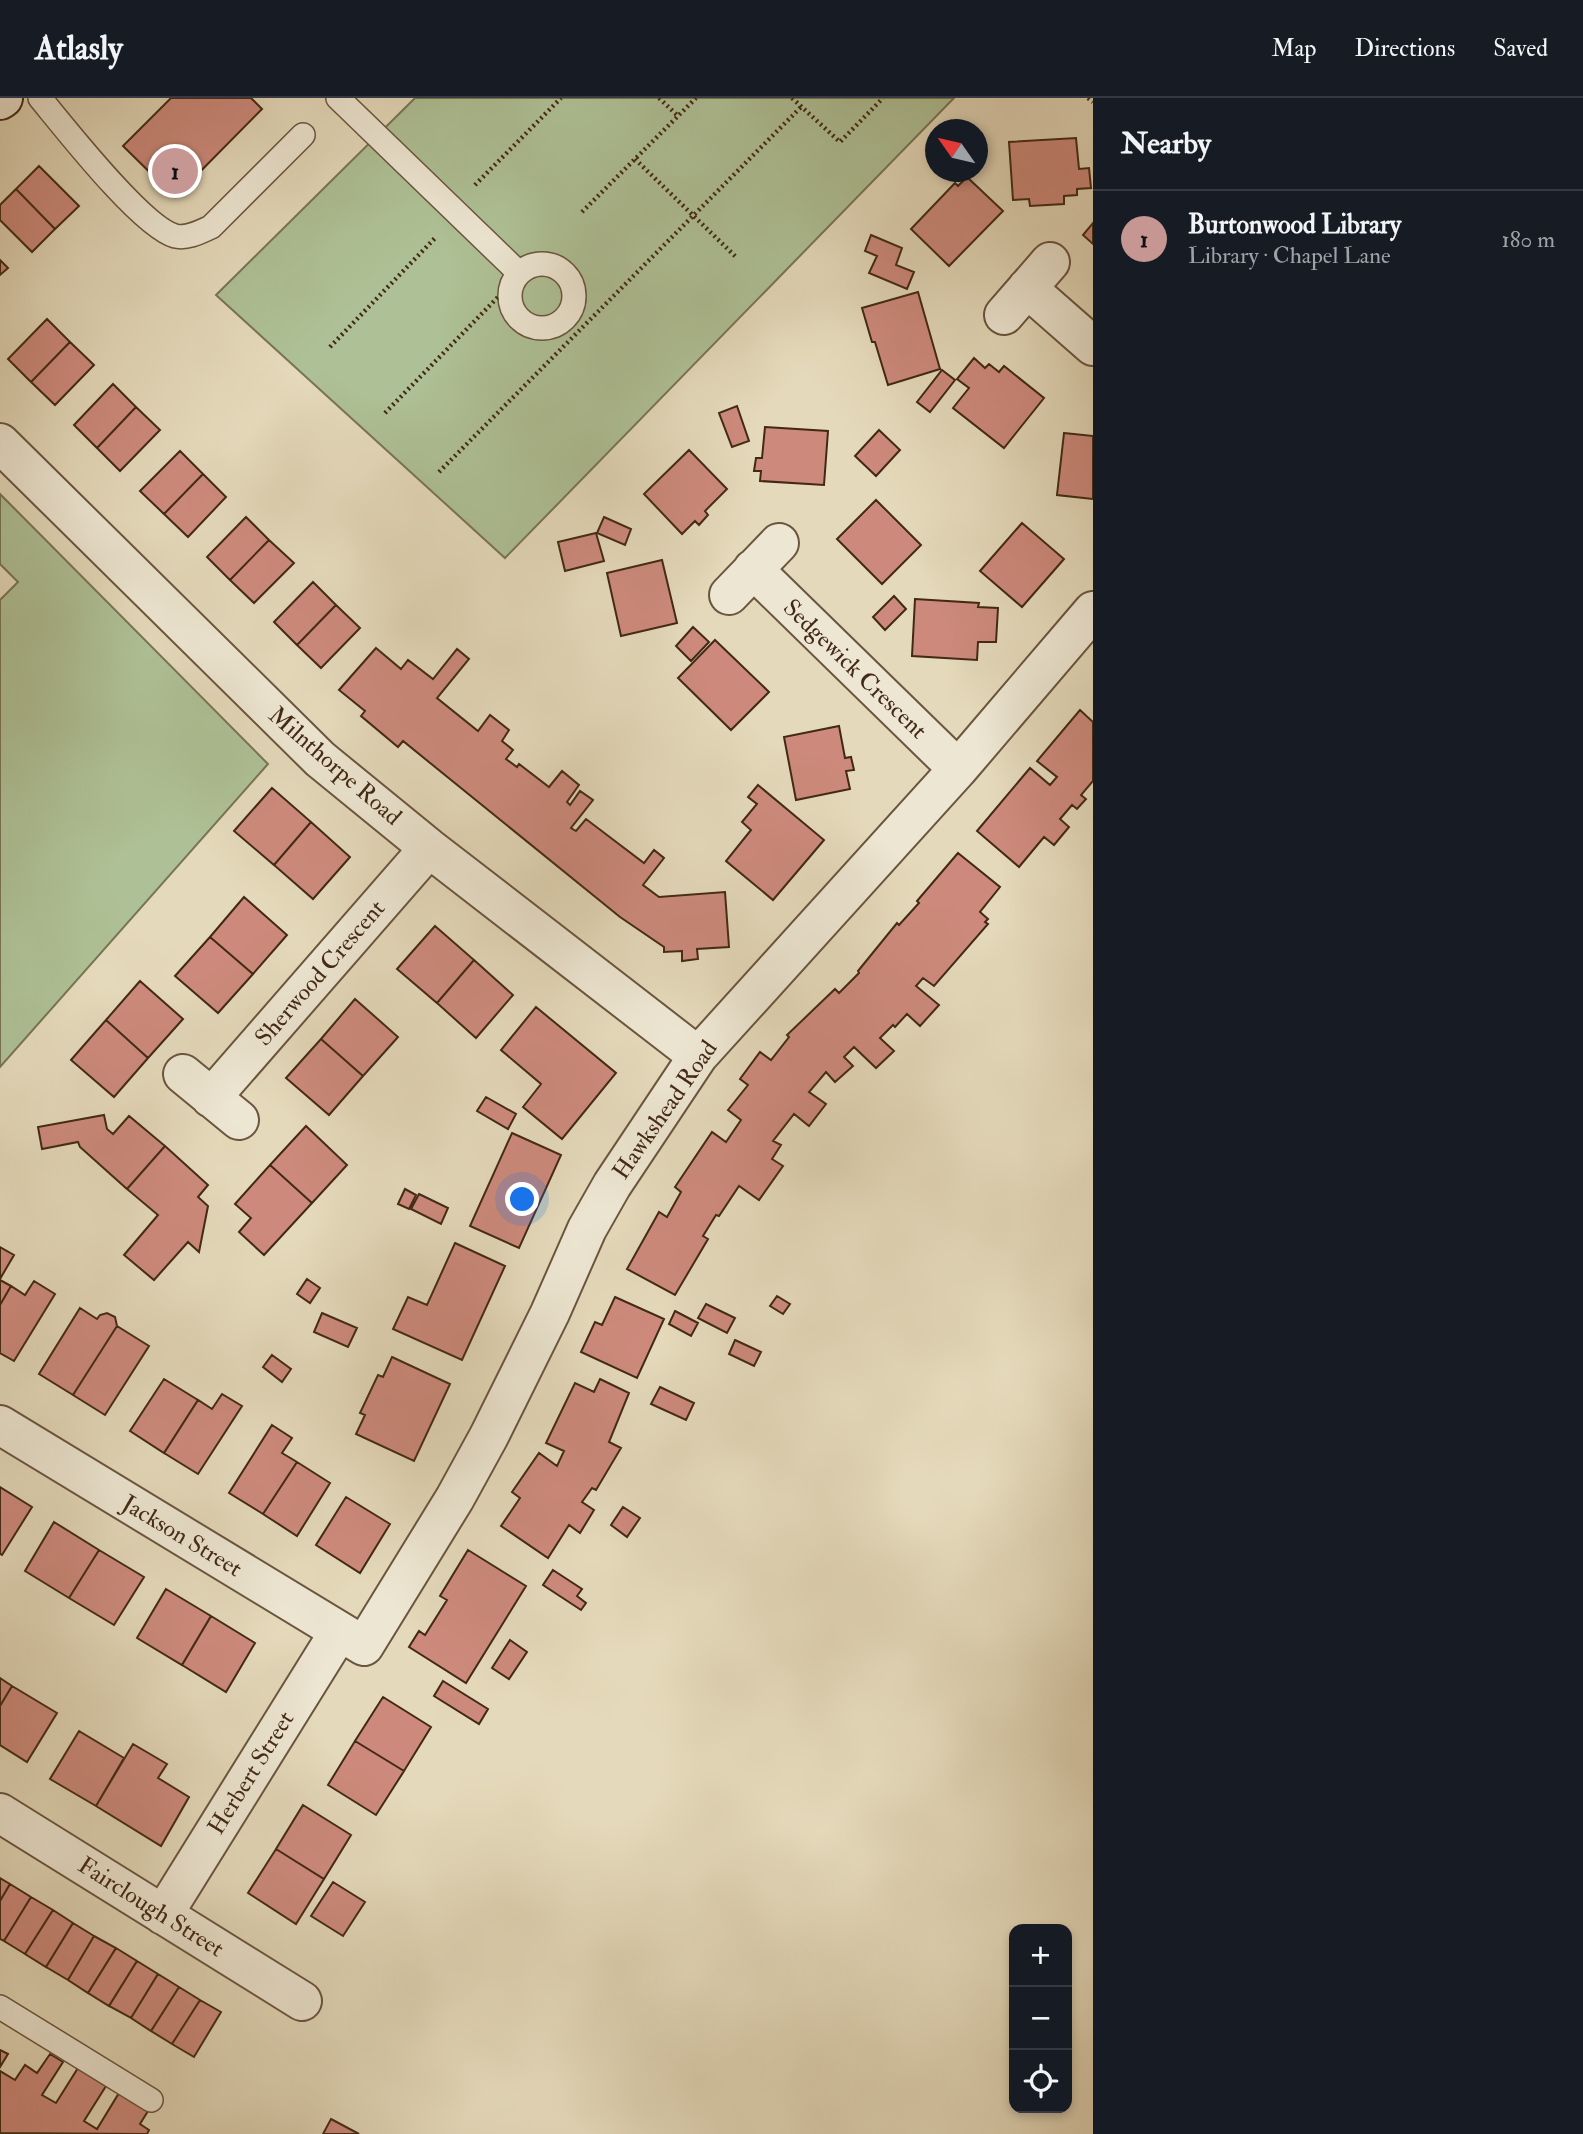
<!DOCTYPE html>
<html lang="en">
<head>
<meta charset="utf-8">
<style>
  body { margin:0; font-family:"IM FELL Double Pica",serif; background:#20242c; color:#f1f3f6 }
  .controls { position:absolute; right:21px; bottom:21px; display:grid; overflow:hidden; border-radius:14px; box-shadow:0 4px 10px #0003 }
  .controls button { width:63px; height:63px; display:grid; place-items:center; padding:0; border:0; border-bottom:2px solid #363941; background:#171b24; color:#f1f3f6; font:35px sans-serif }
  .compass { position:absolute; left:925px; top:21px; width:63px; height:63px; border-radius:50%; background:#171b24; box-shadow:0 4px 10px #0003; rotate:304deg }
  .you { position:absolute; left:523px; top:1102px; width:24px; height:24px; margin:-18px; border:5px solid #fff; border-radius:50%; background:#1a73e8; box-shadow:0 0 0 10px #1a73e833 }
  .badge { display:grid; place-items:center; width:46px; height:46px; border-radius:50%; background:#c59692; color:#111; font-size:23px; font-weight:700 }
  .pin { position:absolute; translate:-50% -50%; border:4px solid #fff; box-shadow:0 2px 7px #0006 }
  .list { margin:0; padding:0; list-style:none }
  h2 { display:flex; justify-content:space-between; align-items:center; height:91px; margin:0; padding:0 28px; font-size:30px }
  h2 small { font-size:23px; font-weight:400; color:#9ea1a6 }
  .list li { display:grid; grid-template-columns:46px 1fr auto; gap:21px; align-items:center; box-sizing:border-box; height:98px; padding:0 28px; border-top:2px solid #363941 }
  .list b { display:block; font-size:26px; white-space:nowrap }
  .list p { margin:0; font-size:23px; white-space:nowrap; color:#9ea1a6 }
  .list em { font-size:23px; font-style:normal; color:#9ea1a6 }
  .icon { flex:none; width:38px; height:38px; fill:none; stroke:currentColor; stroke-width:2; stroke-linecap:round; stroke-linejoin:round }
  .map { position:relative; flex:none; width:1093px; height:2036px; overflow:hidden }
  header { display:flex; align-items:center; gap:42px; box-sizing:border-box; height:98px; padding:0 35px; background:#171b24; border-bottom:2px solid #363941 }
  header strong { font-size:33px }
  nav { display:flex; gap:38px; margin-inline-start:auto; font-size:24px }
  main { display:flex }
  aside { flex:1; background:#171b24 }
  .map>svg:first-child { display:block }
</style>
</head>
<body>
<header>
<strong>Atlasly</strong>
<nav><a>Map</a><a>Directions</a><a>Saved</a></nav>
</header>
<main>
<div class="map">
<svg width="1093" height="2036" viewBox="0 0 1093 2036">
  <rect width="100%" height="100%" fill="#e4d9ba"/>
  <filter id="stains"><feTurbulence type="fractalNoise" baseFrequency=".00286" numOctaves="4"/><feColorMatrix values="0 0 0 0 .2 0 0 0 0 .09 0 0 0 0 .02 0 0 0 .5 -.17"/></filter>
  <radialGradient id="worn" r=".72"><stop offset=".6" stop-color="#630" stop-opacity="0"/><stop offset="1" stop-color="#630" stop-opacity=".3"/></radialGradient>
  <!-- green -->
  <path fill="#aec095" stroke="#787455" stroke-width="2" d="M415,0H954L505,460L216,197Z
    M0,396L268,666L0,969V502L18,484L0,466Z"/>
  <!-- building -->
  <path fill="#cd8a7c" stroke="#422915" stroke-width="2" d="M171,0H251L262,11L175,99L123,48Z
    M1076,40L1079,71L1089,70L1091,90L1077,91V97L1064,98V106L1030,108L1029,101L1013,102L1009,44Z
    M39,68L79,108L55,131L16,91Z
    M967,79L1003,113L949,168L911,131L955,85L958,88Z
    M16,91L55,131L32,154L0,122V107Z
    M1093,125V146L1083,137Z
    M871,137L902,150L896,167L914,174L907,191L869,175L877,158L865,153Z
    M0,162L8,170L0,177Z
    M918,194L940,271L888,287L875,244H872L862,210Z
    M47,221L70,244L31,284L8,261Z
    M70,244L94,267L55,307L31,284Z
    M974,260L985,270L989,266L999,274L1004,268L1044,300L1004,350L953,310L969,290L957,281Z
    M942,272L955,282L930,314L917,304Z
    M113,286L136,309L97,350L74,327Z
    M737,308L749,343L732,349L719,315Z
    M136,309L160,332L120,373L97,350Z
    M765,329L828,333L824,387L760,383L761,373H754L756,360H762Z
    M879,332L900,352L876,378L855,358Z
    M1064,335L1093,338V401L1057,397Z
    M689,352L727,391L705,413L708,417L699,427L695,423L682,436L644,396Z
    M180,353L203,376L164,416L140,393Z
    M203,376L226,399L188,439L164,416Z
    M876,402L921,447L882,486L837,441Z
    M246,419L269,442L230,482L207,459Z
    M604,419L631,431L625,447L597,435Z
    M1022,425L1064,461L1022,509L980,473Z
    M596,435L604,463L565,473L558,444Z
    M269,442L294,465L254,505L230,482Z
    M662,462L677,525L621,538L607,475Z
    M313,484L336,507L297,547L274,524Z
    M894,498L906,511L885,532L873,519Z
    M915,501L979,505L978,509L998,510L996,544H978L977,562L912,558Z
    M336,507L360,530L321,570L297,547Z
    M693,529L709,544L691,563L676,548Z
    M715,542L769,594L731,632L678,580Z
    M376,550L401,571L408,562L433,581L457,551L469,561L437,600L478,633L490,617L509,632L502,643L513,652L506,661L517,669L519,666L549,689L562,673L579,687L567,704L570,707L580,693L593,702L571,730L576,733L586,721L644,765L654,752L664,760L643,787L659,799L725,794L729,849L697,851L698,861L682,863V853L664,854V849L620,819L403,643L398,649L361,618L365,613L339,592Z
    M1080,612L1093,624V683L1081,697L1086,701L1077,711L1072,707L1060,721L1069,729L1054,747L1044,739L1019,769L977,733L1030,670L1050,687L1057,679L1037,663Z
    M839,628L845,660L851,659L854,672L846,673L850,691L796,702L784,639Z
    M758,687L824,742L773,802L726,763L751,732L742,724L757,706L748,699Z
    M272,690L311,724L274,767L234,733Z
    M311,724L350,759L313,801L274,767Z
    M958,755L1000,789L980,814L988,821L985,824L988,826L934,888L923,880L916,888L939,907L920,928L907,916L895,929L893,927L880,940L894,953L876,970L854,949L844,959L853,968L835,984L826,974L809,994L826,1006L809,1028L794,1016L773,1043L781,1047L772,1061L783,1068L759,1102L739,1088L719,1118L716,1117L703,1138L708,1141L675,1197L627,1171L659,1114L667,1119L681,1094L675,1089L712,1034L726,1044L741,1022L728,1012L748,987L740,981L760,954L771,962L789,939L787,937L835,891L839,895L859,875L858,873L897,825L899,827L919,805L917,803Z
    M244,799L287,837L253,876L210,839Z
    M435,828L474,862L437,905L397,871Z
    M210,839L253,876L218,915L175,878Z
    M474,862L513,897L476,940L437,905Z
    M140,883L183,921L148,960L106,922Z
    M355,901L398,939L363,978L321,941Z
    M536,909L616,975L562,1041L523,1009L541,986L501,952Z
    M106,922L148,960L114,999L71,962Z
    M321,941L363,978L329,1017L286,980Z
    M486,999L516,1016L508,1031L477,1013Z
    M104,1017L107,1031L113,1036L129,1018L165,1048L127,1091L80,1049L78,1044L42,1051L38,1029Z
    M306,1028L347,1067L312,1105L270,1067Z
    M512,1035L561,1057L519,1150L470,1128Z
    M165,1048L208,1087L198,1099L208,1108L199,1154L188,1144L154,1182L124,1157L158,1117L127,1091Z
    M270,1067L312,1105L264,1157L239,1134L251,1120L235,1106Z
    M405,1091L416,1097L409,1111L398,1106Z
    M419,1096L448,1110L441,1126L411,1111Z
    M455,1145L505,1168L462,1262L393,1231L408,1199L427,1207Z
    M0,1149L14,1157L0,1181Z
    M307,1181L320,1190L310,1205L297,1196Z
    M0,1182L11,1188L0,1207Z
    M34,1183L55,1196L14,1263L0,1255V1207L11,1188L25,1197Z
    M777,1198L790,1206L783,1216L770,1208Z
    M615,1199L664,1221L637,1280L581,1254L595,1224L602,1227Z
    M706,1206L735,1220L727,1235L698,1220Z
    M80,1210L97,1221L100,1217L107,1215L115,1219L117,1228L73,1297L39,1276Z
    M675,1213L698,1225L691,1238L669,1226Z
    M322,1215L357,1230L348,1249L314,1234Z
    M117,1228L149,1248L105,1317L73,1297Z
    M735,1242L761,1254L754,1268L729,1256Z
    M272,1257L291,1271L282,1284L263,1269Z
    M392,1259L450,1286L414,1363L356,1336L365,1317L360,1315L378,1277L383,1279Z
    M164,1281L198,1302L164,1355L130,1333Z
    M600,1281L629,1295L609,1344L621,1350L596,1392L592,1390L582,1404L594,1412L580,1435L569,1427L548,1460L501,1428L520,1400L512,1394L539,1355L557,1368L564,1353L546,1345L575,1285L594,1294Z
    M660,1289L694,1305L686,1322L651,1306Z
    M222,1296L242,1308L198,1376L164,1355L198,1302L212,1311Z
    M272,1327L292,1340L282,1355L297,1364L263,1416L229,1395Z
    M297,1364L330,1385L297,1438L263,1416Z
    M0,1389L32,1409L2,1457L0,1456Z
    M346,1399L390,1426L360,1475L316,1447Z
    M623,1409L640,1420L627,1439L611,1427Z
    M54,1424L99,1452L69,1500L25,1473Z
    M99,1452L144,1479L114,1527L69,1500Z
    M468,1452L526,1488L466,1585L409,1549L419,1533L425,1537L447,1502L440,1498Z
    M553,1472L582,1491L577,1498L586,1505L581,1512L543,1487Z
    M166,1491L211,1518L182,1567L137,1540Z
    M211,1518L255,1545L226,1594L182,1567Z
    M510,1542L527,1554L509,1581L492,1570Z
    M0,1580L12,1588L0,1608Z
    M443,1583L488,1611L479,1626L434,1598Z
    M12,1588L57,1615L27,1664L0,1647V1608Z
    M383,1599L431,1629L404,1673L355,1643Z
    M79,1633L124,1660L96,1708L50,1681Z
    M355,1643L404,1673L376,1717L328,1687Z
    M133,1646L167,1666L158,1680L189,1699L161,1748L96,1708Z
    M303,1707L351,1737L324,1781L276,1751Z
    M276,1751L324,1781L296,1826L248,1795Z
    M0,1780L10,1786L0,1803Z
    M333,1784L365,1804L343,1838L311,1818Z
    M10,1786L31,1799L4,1843L0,1841V1803Z
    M31,1799L53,1812L25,1856L4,1843Z
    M53,1812L73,1825L46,1869L25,1856Z
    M73,1825L94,1838L68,1882L46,1869Z
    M94,1838L116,1850L88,1895L68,1882Z
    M116,1850L137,1863L109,1908L88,1895Z
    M137,1863L158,1876L131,1920L109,1908Z
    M158,1876L179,1889L151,1933L131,1920Z
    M179,1889L200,1902L172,1946L151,1933Z
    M200,1902L221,1914L194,1959L172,1946Z
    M0,1952L8,1956L0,1969Z
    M50,1956L63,1964L42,1997L56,2005L78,1970L106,1988L84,2023L97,2031L119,1995L148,2013L140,2026L149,2032L147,2036L0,2035V1973L15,1982L25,1967L37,1975Z
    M331,2021L359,2036H323Z"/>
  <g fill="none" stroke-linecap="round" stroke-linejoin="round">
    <defs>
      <path id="lane" d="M40,0C64,29 142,129 175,138C187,141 200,134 211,129L303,37
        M338,0L519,175
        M510 198a32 32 0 1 1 64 0a32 32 0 1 1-64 0Z
        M0,1909L151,2002"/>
      <path id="street" d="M1027,190L1093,248
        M1004,217L1050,164
        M0,345L320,661L429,750L698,958
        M753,471L958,671
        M729,497L779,445
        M183,976L239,1022
        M211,1000L429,750
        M0,1327L364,1548L455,1400L489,1338L550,1215L587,1131L612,1087L698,958L958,671L1093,513
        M0,1715L302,1903
        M163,1817L339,1534"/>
      <path id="secondary" d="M0,2L3,0"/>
    </defs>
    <!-- lane casing -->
    <use href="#lane" stroke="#6a553e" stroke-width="26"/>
    <!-- street casing -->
    <use href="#street" stroke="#6a553e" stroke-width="42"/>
    <!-- secondary casing -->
    <use href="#secondary" stroke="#422915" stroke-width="42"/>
    <!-- path -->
    <path stroke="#422915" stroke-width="4.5" stroke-dasharray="2 3.5" stroke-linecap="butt" d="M659,0L678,18
      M792,0L840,44L883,0
      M1088,0L1093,4
      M635,61L736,159
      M475,87L561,0
      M582,114L696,0
      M330,249L436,139
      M385,315L499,198
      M439,374L801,9"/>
    <!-- lane -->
    <use href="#lane" stroke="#ede6d2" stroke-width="23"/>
    <!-- street -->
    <use href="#street" stroke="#ede6d2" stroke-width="38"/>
    <!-- secondary -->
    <use href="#secondary" stroke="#ede6d2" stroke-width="38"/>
  </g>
  <g text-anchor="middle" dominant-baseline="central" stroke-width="5" stroke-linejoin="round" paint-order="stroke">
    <!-- street labels -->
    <g font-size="24" fill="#422915" stroke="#ede6d2">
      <text transform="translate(855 571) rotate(44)">Sedgewick Crescent</text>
      <text transform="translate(335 668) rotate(41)">Milnthorpe Road</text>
      <text transform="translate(320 875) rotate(-49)">Sherwood Crescent</text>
      <text transform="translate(665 1012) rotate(-55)">Hawkshead Road</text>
      <text transform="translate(182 1438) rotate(31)">Jackson Street</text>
      <text transform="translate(251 1675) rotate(-58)">Herbert Street</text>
      <text transform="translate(151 1809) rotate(32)">Fairclough Street</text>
    </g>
  </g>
  <rect width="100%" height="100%" filter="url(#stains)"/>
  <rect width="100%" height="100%" fill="url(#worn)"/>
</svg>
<div class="controls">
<button>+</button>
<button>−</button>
<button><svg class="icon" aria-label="locate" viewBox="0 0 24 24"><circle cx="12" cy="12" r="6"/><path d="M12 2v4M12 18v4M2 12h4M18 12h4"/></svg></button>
</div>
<svg class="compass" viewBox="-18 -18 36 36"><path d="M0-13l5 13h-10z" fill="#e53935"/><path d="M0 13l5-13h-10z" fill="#9ea1a6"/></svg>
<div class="you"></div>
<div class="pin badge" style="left:175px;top:73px">1</div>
</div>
<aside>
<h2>Nearby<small></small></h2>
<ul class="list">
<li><span class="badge">1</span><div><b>Burtonwood Library</b><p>Library · Chapel Lane</p></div><em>180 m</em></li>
</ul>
</aside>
</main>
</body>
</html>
